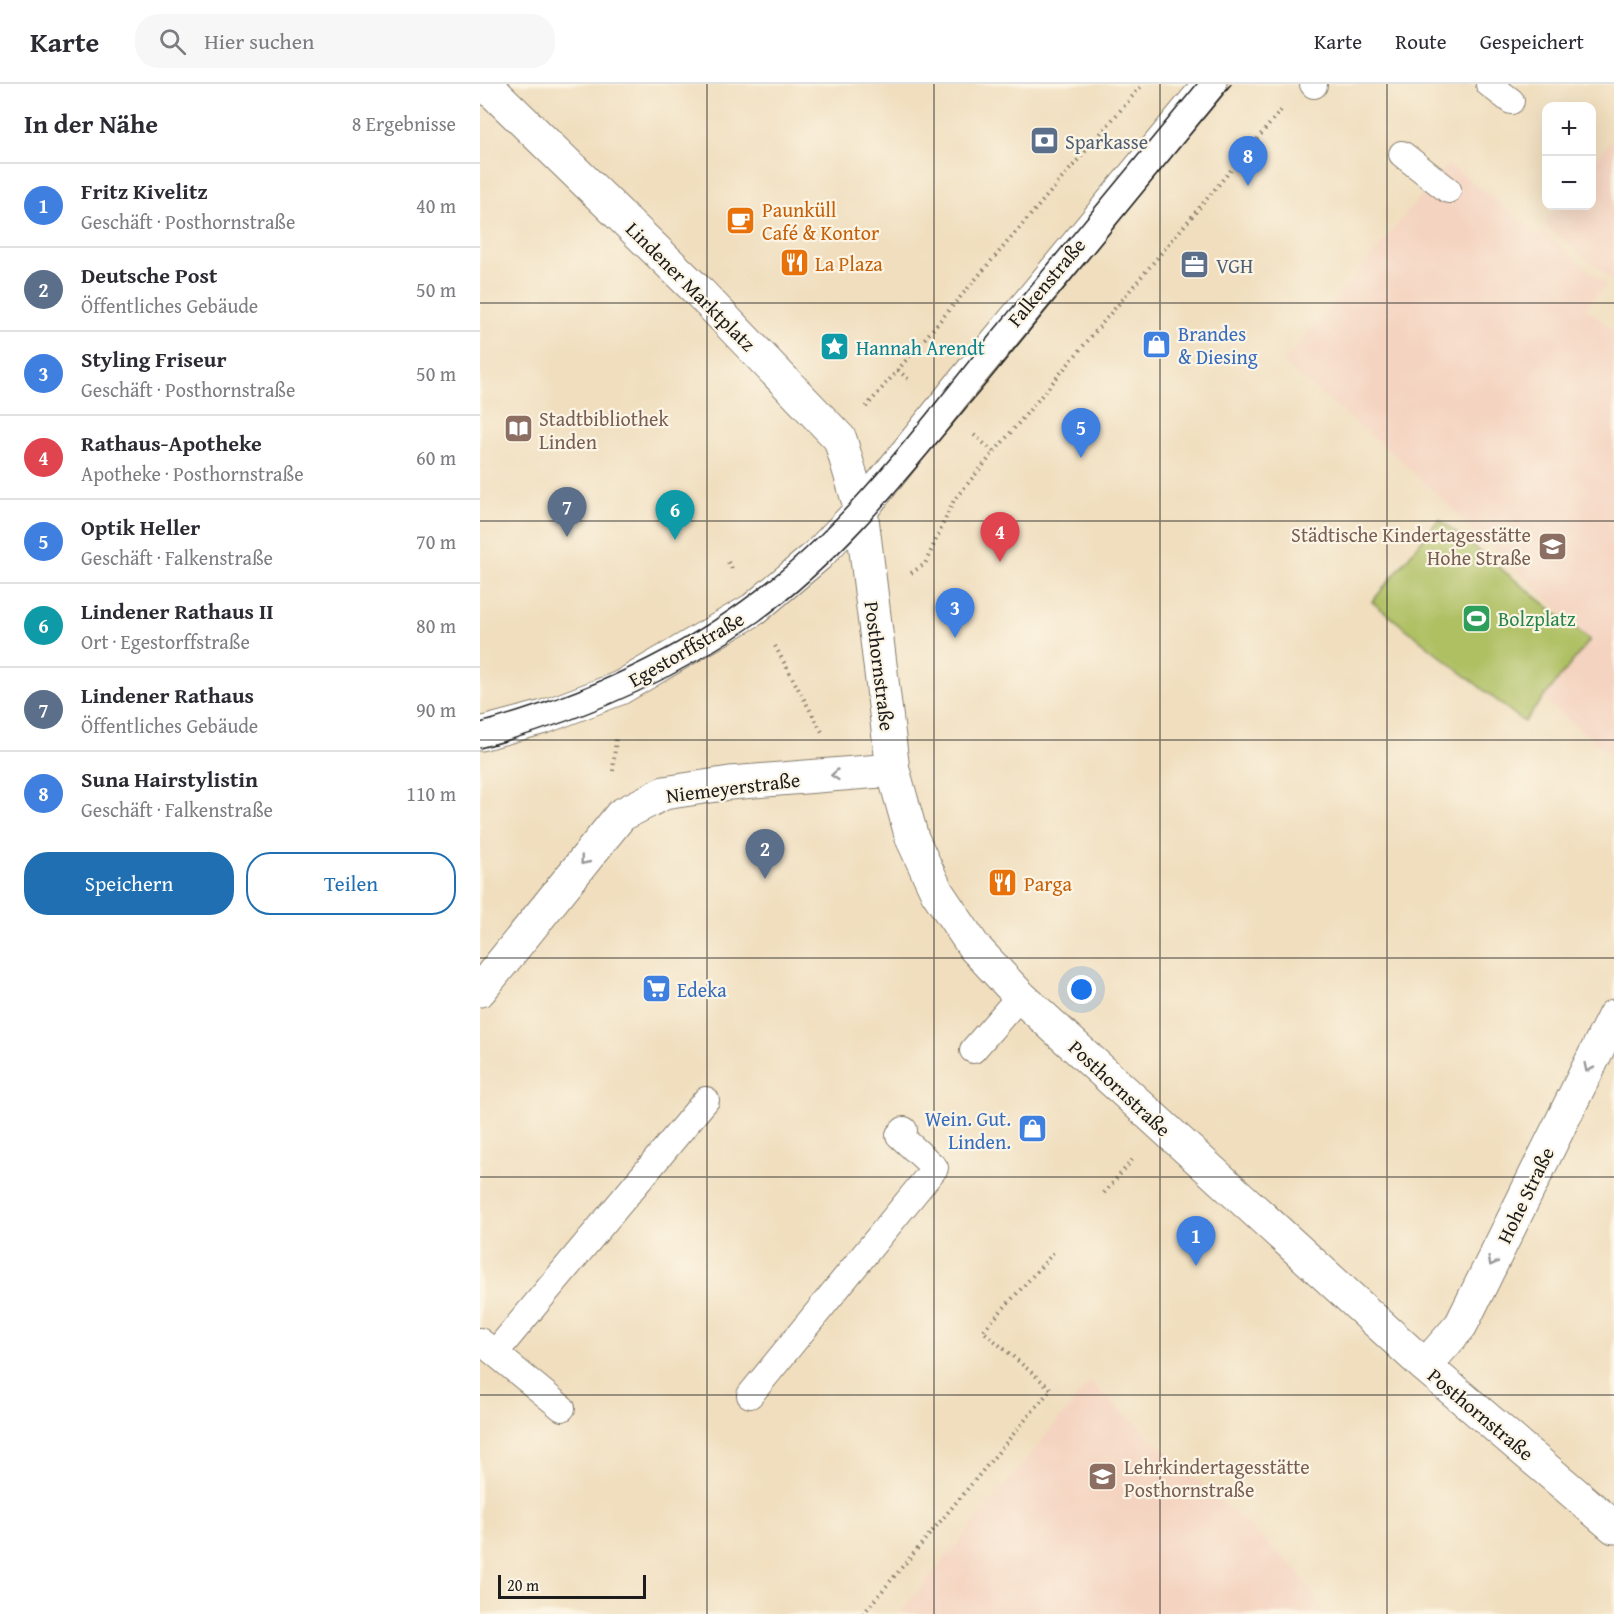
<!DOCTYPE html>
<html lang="de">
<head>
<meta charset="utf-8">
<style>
  body { margin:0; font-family:"Gentium Book Plus",serif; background:#f7f7f7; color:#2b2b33 }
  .controls { position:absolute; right:18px; top:18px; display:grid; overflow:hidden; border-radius:12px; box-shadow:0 6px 24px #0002 }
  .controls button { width:54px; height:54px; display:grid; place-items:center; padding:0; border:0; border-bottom:2px solid #e1e1e2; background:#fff; color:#2b2b33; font:30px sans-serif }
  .scale { position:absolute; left:18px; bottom:15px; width:148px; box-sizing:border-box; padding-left:6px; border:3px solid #1c1c1c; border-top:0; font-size:16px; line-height:21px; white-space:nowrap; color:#1c1c1c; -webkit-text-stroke:4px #fcf5e5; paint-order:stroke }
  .you { position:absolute; left:602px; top:906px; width:21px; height:21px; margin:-15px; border:4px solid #fff; border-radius:50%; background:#1a73e8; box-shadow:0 0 0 9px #1a73e833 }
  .badge { display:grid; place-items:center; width:39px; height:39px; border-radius:50%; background:#1f6fb2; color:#fff; font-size:20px; font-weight:700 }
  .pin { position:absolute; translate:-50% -50px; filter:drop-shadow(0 2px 3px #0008) }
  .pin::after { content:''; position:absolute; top:32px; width:21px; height:18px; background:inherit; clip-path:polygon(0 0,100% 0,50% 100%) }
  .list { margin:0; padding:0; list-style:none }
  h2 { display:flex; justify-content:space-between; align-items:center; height:78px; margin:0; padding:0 24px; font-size:26px }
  h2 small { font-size:20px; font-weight:400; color:#7c7c81 }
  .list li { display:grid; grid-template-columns:39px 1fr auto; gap:18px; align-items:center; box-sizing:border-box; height:84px; padding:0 24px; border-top:2px solid #e1e1e2 }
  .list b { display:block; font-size:22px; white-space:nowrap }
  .list p { margin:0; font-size:20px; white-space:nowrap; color:#7c7c81 }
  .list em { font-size:20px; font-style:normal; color:#7c7c81 }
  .actions { display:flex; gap:12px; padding:18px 24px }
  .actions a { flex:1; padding:14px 0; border:2px solid #1f6fb2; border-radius:24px; text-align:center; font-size:21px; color:#1f6fb2 }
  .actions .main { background:#1f6fb2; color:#fff }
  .icon { flex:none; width:33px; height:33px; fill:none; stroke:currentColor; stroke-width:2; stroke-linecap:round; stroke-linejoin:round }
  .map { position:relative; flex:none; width:1134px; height:1530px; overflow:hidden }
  header { display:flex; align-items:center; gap:36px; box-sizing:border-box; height:84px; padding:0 30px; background:#fff; border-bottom:2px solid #e1e1e2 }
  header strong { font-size:28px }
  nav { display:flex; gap:33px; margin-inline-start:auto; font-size:21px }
  .search { width:420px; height:54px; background:#f7f7f7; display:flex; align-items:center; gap:15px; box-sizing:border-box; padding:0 21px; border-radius:24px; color:#7c7c81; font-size:22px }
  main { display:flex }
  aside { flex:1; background:#fff }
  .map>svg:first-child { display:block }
</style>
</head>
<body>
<header>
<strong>Karte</strong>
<div class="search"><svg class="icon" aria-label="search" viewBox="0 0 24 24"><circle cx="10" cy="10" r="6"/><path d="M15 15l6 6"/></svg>Hier suchen</div>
<nav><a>Karte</a><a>Route</a><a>Gespeichert</a></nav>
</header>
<main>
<aside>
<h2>In der Nähe<small>8 Ergebnisse</small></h2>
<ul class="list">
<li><span class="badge" style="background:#3f7fe0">1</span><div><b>Fritz Kivelitz</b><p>Geschäft · Posthornstraße</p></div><em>40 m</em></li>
<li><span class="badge" style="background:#5c6f8a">2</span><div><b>Deutsche Post</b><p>Öffentliches Gebäude</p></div><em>50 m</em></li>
<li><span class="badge" style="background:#3f7fe0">3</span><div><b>Styling Friseur</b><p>Geschäft · Posthornstraße</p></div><em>50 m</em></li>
<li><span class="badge" style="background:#e0444e">4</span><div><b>Rathaus-Apotheke</b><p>Apotheke · Posthornstraße</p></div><em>60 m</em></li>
<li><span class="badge" style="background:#3f7fe0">5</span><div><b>Optik Heller</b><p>Geschäft · Falkenstraße</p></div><em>70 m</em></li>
<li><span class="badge" style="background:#0f9aa8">6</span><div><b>Lindener Rathaus II</b><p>Ort · Egestorffstraße</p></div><em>80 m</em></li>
<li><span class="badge" style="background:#5c6f8a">7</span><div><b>Lindener Rathaus</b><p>Öffentliches Gebäude</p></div><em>90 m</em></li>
<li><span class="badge" style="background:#3f7fe0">8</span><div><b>Suna Hairstylistin</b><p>Geschäft · Falkenstraße</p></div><em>110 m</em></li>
</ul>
<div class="actions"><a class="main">Speichern</a><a>Teilen</a></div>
</aside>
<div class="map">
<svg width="1134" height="1530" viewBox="0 0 1134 1530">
  <rect width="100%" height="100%" fill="#fcf5e5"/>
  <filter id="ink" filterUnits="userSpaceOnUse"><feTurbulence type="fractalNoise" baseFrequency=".0167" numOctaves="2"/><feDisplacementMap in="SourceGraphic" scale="12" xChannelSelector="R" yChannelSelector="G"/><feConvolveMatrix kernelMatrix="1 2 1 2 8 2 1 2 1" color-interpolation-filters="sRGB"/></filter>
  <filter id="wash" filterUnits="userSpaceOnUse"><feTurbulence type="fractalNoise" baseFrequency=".008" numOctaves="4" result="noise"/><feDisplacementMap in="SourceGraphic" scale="24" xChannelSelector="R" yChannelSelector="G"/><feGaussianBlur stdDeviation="1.35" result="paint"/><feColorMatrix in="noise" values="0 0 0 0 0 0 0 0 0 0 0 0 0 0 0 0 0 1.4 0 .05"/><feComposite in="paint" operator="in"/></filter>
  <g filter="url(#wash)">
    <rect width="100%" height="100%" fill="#f0debe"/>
    <!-- built -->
    <path fill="#f4d3c0" d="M1134,53V197L1064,141L1080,122H1112V80Z
      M968,79L1059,151L1063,147L1126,201L1106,224L1134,247V674L1063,615L1110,556L918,374L803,279Z
      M610,1298L819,1488L846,1530H419Z"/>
    <!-- garden -->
    <path fill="#afc063" stroke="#666e40" stroke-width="1.5" d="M959,435L1110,556L1044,638L892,518Z"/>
  </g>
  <g filter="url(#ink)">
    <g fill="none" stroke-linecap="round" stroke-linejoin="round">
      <defs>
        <path id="service" d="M833,0L834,1
          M1009,0L1031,17
          M922,70L968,106
          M493,966L540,912
          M0,1257L82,1324
          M15,1269L226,1016
          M270,1311L455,1084L419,1051L424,1046"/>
        <path id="minor" d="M5,0L220,209L360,355L381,426L413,686L432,754L457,808L494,863L540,912L945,1282L1134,1443
          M0,906L141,731L184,709L250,699L413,686
          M945,1282L981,1241L1134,932"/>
        <path id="tertiary" d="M0,650L64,633L140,604L274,525L338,471L381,426L477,306L730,0"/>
      </defs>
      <!-- service casing -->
      <use href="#service" stroke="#867d6d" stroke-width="28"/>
      <!-- minor casing -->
      <use href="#minor" stroke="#867d6d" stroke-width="35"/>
      <!-- tertiary casing -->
      <use href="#tertiary" stroke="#867d6d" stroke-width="35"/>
      <!-- path -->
      <path stroke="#867d6d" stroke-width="4" stroke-dasharray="1.5 4.5" stroke-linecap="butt" d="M418,286L429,296
        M386,323L663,0
        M494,351L514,368
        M248,478L254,488
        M431,489L445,480L474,416L803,24
        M295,562L342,648
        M133,687L136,653
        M624,1109L654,1074
        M383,1530L571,1305L503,1247L576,1166"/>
      <!-- service -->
      <use href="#service" stroke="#fff" stroke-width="26"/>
      <!-- minor -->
      <use href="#minor" stroke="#fff" stroke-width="33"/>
      <!-- tertiary -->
      <use href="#tertiary" stroke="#fff" stroke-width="33"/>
      <!-- tram -->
      <path stroke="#1c1c1c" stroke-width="1.5" d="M0,639C127,604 247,544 341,450C403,389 455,319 510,251C579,167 648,84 717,0
        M0,664C100,638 195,597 279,537C366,474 432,388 500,307C584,205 667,102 751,0"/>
    </g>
    <!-- one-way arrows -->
    <defs><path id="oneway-chevron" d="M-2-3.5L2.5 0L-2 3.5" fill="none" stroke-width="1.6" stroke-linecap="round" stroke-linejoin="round" transform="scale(1.5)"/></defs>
    <g stroke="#999">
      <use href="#oneway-chevron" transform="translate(355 691) rotate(175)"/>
      <use href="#oneway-chevron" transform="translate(104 777) rotate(129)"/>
      <use href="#oneway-chevron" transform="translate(1108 984) rotate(116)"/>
      <use href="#oneway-chevron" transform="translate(1012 1178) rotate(116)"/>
    </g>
  </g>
  <!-- grid -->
  <path fill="none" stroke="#1c1c1c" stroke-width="1.5" stroke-opacity="0.55" d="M227,0V1530M454,0V1530M680,0V1530M907,0V1530M0,219H1134M0,437H1134M0,656H1134M0,874H1134M0,1093H1134M0,1311H1134"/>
  <!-- icons -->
  <defs>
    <symbol id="bank-square" viewBox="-11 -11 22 22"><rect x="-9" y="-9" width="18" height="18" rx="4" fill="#5c6f8a" stroke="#fcf5e5"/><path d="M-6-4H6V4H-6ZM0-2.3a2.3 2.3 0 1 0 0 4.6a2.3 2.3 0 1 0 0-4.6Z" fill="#fff"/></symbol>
    <symbol id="cafe-square" viewBox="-11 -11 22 22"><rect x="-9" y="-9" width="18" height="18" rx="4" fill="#e8710a" stroke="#fcf5e5"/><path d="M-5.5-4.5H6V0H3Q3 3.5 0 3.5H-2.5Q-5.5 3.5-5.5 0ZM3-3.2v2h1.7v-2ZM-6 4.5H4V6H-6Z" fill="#fff"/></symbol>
    <symbol id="restaurant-square" viewBox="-11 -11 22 22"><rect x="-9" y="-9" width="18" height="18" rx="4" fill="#e8710a" stroke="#fcf5e5"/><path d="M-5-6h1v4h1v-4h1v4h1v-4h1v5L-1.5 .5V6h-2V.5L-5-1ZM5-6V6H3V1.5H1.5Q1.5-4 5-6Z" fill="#fff"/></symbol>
    <symbol id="office-square" viewBox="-11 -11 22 22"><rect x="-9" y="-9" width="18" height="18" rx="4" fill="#5c6f8a" stroke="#fcf5e5"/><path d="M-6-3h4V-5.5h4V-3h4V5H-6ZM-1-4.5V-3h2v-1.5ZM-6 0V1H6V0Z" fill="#fff"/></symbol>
    <symbol id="shop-square" viewBox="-11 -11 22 22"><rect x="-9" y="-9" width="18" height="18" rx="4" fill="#3f7fe0" stroke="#fcf5e5"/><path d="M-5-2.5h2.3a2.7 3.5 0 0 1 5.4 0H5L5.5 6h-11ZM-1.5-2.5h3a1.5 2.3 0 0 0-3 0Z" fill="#fff"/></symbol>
    <symbol id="sight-square" viewBox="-11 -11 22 22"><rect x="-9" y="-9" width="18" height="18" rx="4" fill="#0f9aa8" stroke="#fcf5e5"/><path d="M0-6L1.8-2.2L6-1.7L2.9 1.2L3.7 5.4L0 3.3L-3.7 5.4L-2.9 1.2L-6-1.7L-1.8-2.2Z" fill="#fff"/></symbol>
    <symbol id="library-square" viewBox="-11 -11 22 22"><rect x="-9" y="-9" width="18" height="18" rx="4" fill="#8d6e63" stroke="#fcf5e5"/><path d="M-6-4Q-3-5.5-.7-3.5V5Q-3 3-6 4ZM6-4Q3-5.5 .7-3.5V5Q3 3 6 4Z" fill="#fff"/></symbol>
    <symbol id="school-square" viewBox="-11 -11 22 22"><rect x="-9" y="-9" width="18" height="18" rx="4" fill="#8d6e63" stroke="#fcf5e5"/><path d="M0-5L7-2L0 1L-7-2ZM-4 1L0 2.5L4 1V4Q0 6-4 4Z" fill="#fff"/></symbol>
    <symbol id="stadium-square" viewBox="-11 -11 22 22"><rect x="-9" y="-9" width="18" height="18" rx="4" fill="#2e9e5b" stroke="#fcf5e5"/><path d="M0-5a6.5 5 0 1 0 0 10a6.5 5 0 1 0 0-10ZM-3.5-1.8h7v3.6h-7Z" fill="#fff"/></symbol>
    <symbol id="supermarket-square" viewBox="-11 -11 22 22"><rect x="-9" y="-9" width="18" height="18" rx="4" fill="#3f7fe0" stroke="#fcf5e5"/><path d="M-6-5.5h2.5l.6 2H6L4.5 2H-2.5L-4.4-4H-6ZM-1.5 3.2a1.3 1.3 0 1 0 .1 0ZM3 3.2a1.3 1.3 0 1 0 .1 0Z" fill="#fff"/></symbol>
  </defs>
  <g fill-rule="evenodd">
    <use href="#bank-square" x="548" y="40" width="33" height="33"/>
    <use href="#cafe-square" x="244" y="120" width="33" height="33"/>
    <use href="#restaurant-square" x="298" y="162" width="33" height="33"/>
    <use href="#office-square" x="698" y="164" width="33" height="33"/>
    <use href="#shop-square" x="660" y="244" width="33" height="33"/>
    <use href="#sight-square" x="338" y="246" width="33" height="33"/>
    <use href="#library-square" x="22" y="328" width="33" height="33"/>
    <use href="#school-square" x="1056" y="446" width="33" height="33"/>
    <use href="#stadium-square" x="980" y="518" width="33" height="33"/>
    <use href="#restaurant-square" x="506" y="782" width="33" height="33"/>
    <use href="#supermarket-square" x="160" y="888" width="33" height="33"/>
    <use href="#shop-square" x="536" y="1028" width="33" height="33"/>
    <use href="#school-square" x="606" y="1376" width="33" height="33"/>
  </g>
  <g text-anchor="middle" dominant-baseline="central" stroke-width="4.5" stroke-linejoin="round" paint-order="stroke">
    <!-- service labels -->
    <g font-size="20" fill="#4e5e75" stroke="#fcf5e5" text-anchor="start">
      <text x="585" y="57">Sparkasse</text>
      <text x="736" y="181">VGH</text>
    </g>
    <!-- food labels -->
    <g font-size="20" fill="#c56008" stroke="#fcf5e5" text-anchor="start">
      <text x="282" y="125">Paunküll<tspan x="282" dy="23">Café &amp; Kontor</tspan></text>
      <text x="335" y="179">La Plaza</text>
      <text x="544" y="799">Parga</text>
    </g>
    <!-- street labels -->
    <g font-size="20" fill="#1c1c1c" stroke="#fcf5e5">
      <text transform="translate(566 198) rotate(-50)">Falkenstraße</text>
      <text transform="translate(211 202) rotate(45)">Lindener Marktplatz</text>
      <text transform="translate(206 565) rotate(-30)">Egestorffstraße</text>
      <text transform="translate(400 582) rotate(83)">Posthornstraße</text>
      <text transform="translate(253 703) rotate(-7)">Niemeyerstraße</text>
      <text transform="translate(640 1004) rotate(43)">Posthornstraße</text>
      <text transform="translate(1045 1111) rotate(-64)">Hohe Straße</text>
      <text transform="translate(1001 1330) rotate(40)">Posthornstraße</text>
    </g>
    <!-- shop labels -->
    <g font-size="20" fill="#366cbe" stroke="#fcf5e5" text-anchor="start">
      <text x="698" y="249">Brandes<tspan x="698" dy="23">&amp; Diesing</tspan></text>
      <text x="197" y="905">Edeka</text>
      <text x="531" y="1034" text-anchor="end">Wein. Gut.<tspan x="531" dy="23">Linden.</tspan></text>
    </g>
    <!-- culture labels -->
    <g font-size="20" fill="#0d838f" stroke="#fcf5e5" text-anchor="start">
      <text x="376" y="263">Hannah Arendt</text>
    </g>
    <!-- education labels -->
    <g font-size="20" fill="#785e54" stroke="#fcf5e5" text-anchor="start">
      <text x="59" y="334">Stadtbibliothek<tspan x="59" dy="23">Linden</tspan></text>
      <text x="1051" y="450" text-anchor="end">Städtische Kindertagesstätte<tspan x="1051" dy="23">Hohe Straße</tspan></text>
      <text x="644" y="1382">Lehrkindertagesstätte<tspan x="644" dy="23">Posthornstraße</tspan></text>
    </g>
    <!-- leisure labels -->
    <g font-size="20" fill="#27864d" stroke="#fcf5e5" text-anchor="start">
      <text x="1018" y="534">Bolzplatz</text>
    </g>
  </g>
</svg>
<div class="controls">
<button>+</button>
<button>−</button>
</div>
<div class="scale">20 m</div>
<div class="you"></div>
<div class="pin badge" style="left:716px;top:1182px;background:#3f7fe0">1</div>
<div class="pin badge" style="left:285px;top:795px;background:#5c6f8a">2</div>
<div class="pin badge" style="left:475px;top:554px;background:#3f7fe0">3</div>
<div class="pin badge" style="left:520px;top:478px;background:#e0444e">4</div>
<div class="pin badge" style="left:601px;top:374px;background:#3f7fe0">5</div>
<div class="pin badge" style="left:195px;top:456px;background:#0f9aa8">6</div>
<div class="pin badge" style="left:87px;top:453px;background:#5c6f8a">7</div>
<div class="pin badge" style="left:768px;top:102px;background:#3f7fe0">8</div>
</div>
</main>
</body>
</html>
